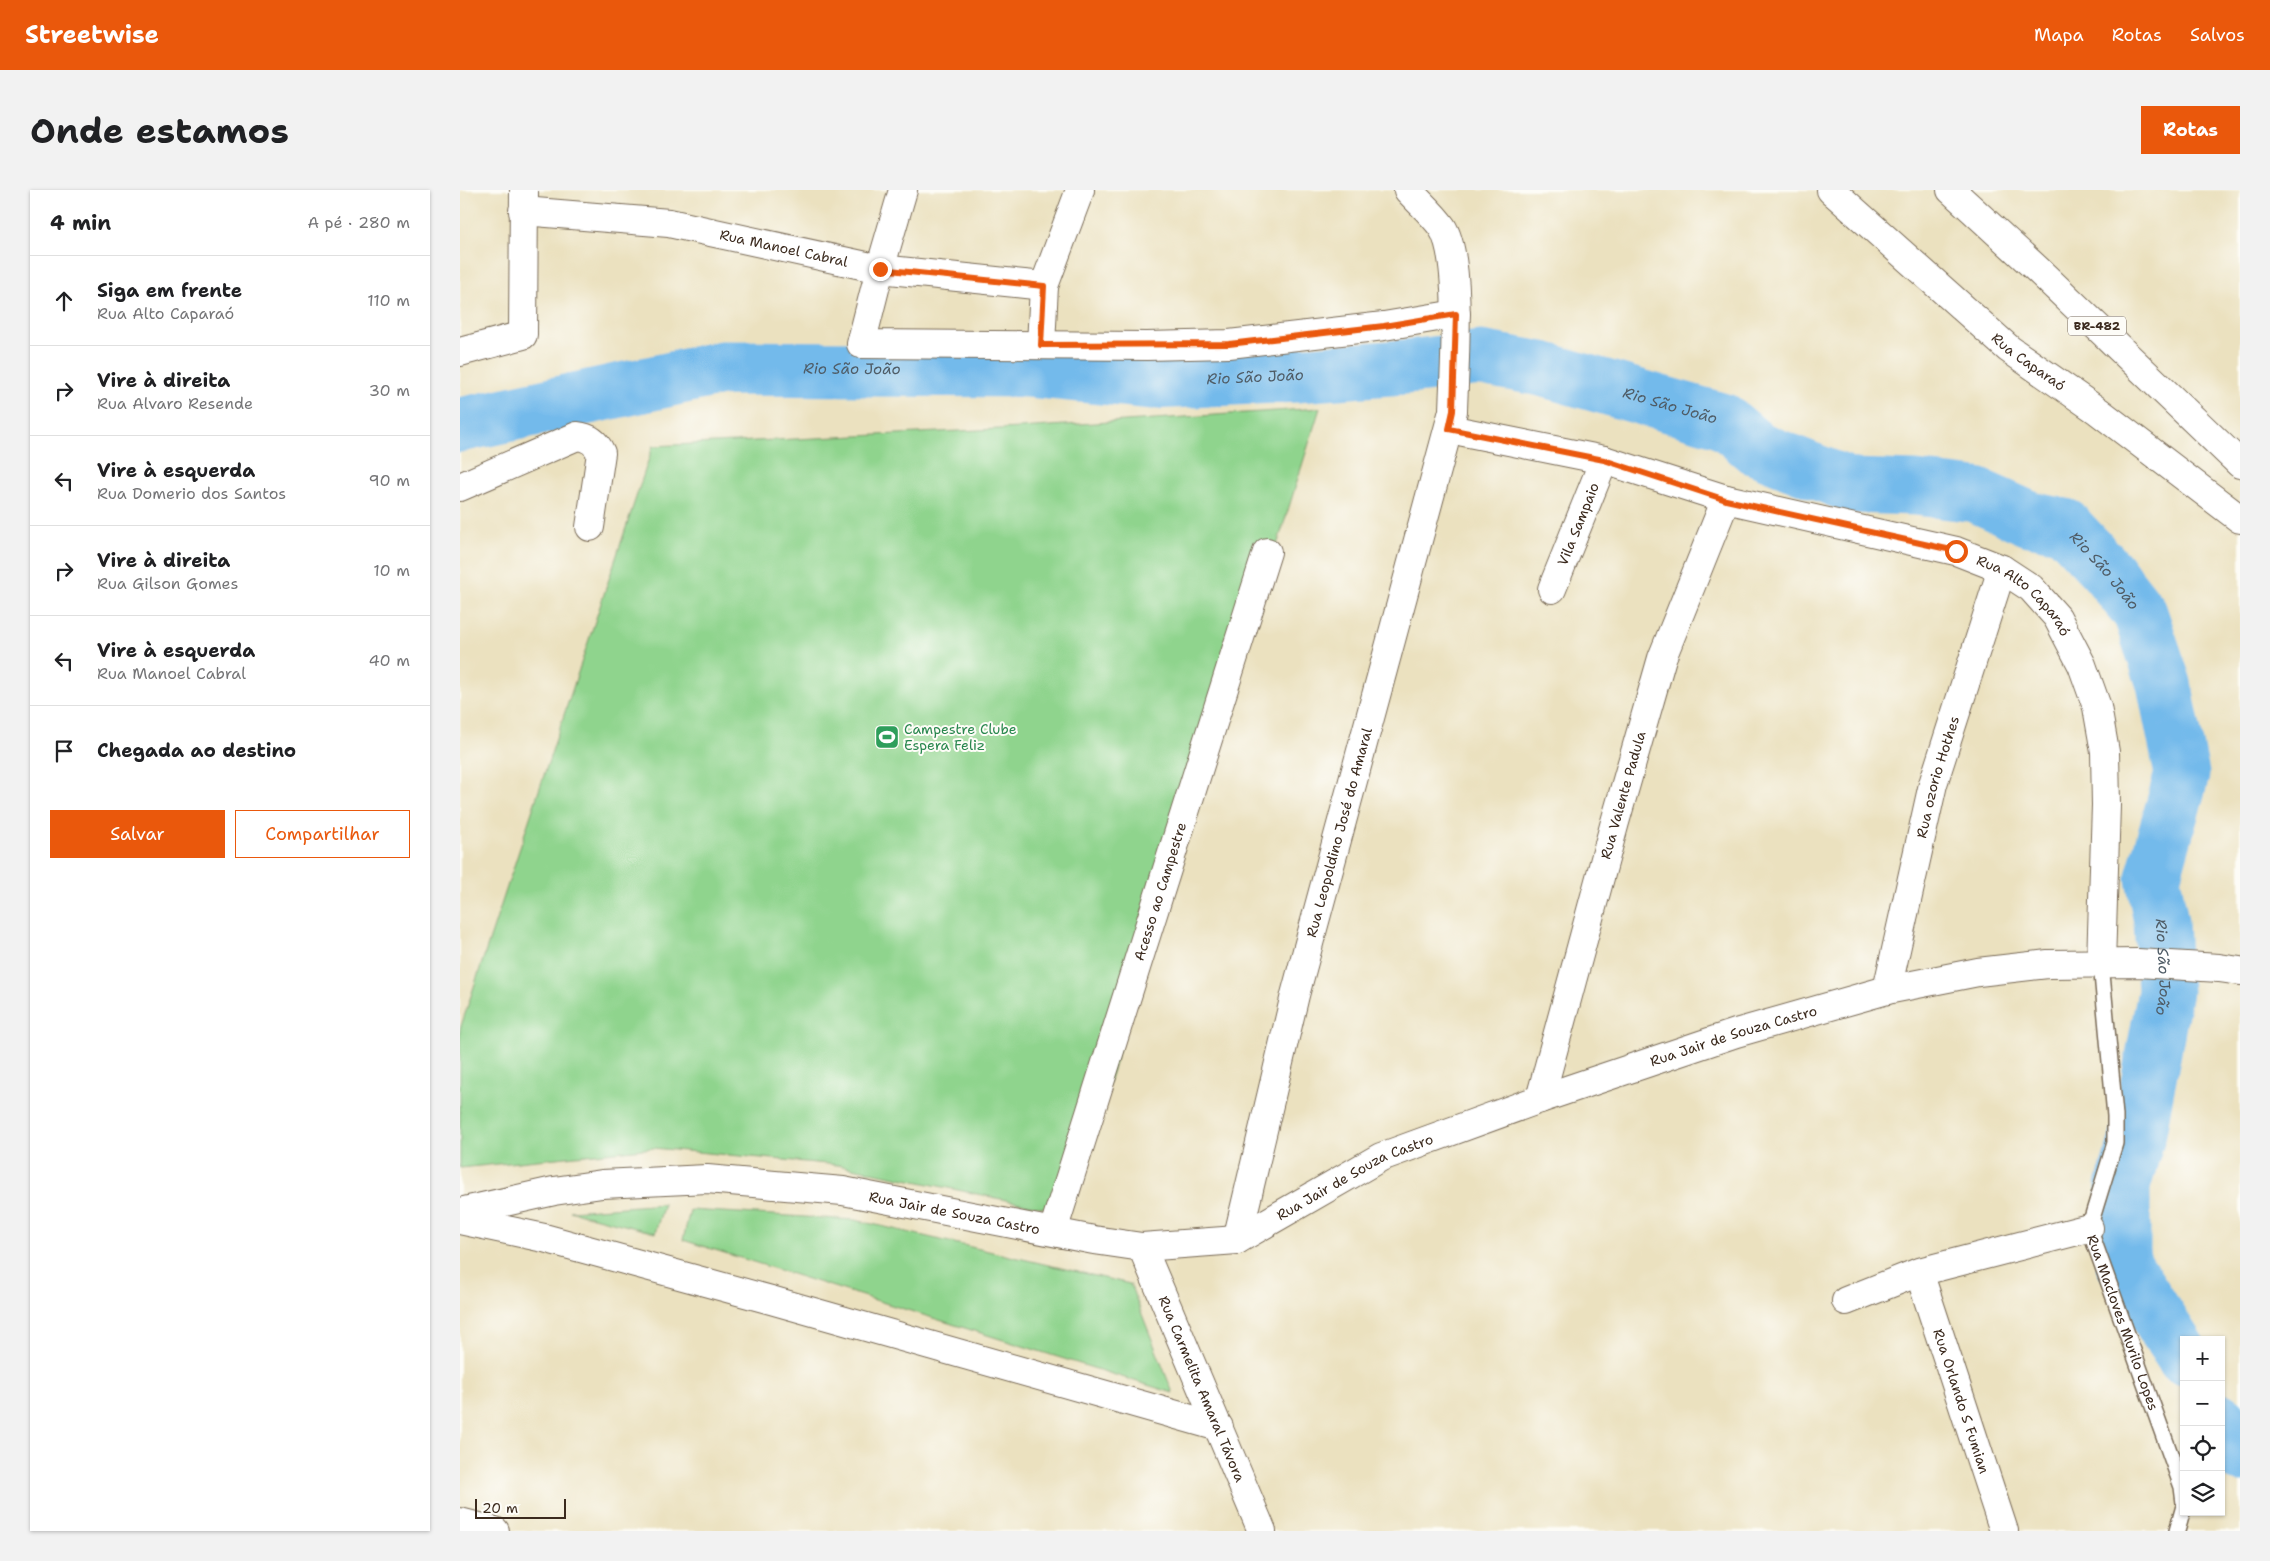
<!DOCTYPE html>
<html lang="pt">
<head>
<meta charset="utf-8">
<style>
  body { margin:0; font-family:"Shantell Sans",sans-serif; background:#f2f2f2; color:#202124 }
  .controls { position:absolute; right:15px; bottom:15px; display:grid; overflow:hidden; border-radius:0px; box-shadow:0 1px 4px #0004 }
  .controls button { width:45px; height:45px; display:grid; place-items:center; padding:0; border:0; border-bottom:1px solid #e0e0e0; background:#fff; color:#202124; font:25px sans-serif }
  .scale { position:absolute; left:15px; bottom:12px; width:91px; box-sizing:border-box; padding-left:5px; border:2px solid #3b2a1e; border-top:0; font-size:14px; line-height:18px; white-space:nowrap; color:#3b2a1e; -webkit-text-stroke:4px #fdfcf7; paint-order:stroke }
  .stop { position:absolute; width:15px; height:15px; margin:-11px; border:4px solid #ea580c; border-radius:50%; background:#fff }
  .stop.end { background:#ea580c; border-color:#fff; box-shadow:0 1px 5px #0008 }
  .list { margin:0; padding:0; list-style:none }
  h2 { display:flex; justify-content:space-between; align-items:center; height:65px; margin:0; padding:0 20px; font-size:21px }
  h2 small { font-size:16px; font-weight:400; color:#757577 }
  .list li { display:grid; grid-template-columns:32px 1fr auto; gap:15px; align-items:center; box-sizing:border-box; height:90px; padding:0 20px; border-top:1px solid #e0e0e0 }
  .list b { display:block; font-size:19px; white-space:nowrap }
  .list p { margin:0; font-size:16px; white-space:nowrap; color:#757577 }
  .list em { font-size:16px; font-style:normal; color:#757577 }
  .actions { display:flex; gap:10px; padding:15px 20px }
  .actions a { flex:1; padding:11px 0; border:1px solid #ea580c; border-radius:0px; text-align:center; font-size:18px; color:#ea580c }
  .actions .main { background:#ea580c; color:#fff }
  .icon { flex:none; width:28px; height:28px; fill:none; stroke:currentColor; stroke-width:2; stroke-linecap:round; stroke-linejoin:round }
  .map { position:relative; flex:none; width:1780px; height:1341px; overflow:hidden; border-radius:0px }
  header { display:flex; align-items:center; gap:30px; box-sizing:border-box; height:70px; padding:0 25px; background:#ea580c; color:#fff }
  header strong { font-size:24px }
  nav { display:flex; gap:28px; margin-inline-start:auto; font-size:18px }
  .intro { display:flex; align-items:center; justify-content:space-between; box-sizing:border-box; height:120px; padding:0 30px }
  h1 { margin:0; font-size:35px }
  .button { padding:12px 22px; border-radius:0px; background:#ea580c; color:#fff; font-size:18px; font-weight:700 }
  main { display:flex; gap:30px; padding:0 30px }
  aside { flex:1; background:#fff; border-radius:0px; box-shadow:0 1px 4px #0004 }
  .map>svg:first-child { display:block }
</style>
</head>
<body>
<header>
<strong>Streetwise</strong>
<nav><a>Mapa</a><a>Rotas</a><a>Salvos</a></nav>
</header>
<div class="intro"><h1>Onde estamos</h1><a class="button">Rotas</a></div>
<main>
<aside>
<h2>4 min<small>A pé · 280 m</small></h2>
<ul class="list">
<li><svg class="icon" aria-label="ahead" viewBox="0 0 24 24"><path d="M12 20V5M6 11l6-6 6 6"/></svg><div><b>Siga em frente</b><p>Rua Alto Caparaó</p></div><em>110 m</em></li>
<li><svg class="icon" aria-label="right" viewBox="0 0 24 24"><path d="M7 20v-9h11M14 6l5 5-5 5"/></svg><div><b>Vire à direita</b><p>Rua Alvaro Resende</p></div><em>30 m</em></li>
<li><svg class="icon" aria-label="left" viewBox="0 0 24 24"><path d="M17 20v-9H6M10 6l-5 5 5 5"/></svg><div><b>Vire à esquerda</b><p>Rua Domerio dos Santos</p></div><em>90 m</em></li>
<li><svg class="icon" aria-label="right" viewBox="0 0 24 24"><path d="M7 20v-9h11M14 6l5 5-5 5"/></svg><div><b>Vire à direita</b><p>Rua Gilson Gomes</p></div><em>10 m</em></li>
<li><svg class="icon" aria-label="left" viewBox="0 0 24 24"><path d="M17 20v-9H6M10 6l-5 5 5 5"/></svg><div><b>Vire à esquerda</b><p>Rua Manoel Cabral</p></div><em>40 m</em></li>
<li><svg class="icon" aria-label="arrive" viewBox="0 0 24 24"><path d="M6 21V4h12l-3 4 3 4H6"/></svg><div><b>Chegada ao destino</b></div></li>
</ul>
<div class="actions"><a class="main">Salvar</a><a>Compartilhar</a></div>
</aside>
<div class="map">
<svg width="1780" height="1341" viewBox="0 0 1780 1341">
  <rect width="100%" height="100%" fill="#fdfcf7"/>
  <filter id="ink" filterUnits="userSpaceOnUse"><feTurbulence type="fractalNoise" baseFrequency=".02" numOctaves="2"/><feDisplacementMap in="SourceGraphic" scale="10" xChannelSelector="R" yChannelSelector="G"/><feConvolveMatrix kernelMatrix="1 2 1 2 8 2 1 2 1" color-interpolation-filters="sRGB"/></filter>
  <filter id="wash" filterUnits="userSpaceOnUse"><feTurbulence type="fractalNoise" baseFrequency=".0096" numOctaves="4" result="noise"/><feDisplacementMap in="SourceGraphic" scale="20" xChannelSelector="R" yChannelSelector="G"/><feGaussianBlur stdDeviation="1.12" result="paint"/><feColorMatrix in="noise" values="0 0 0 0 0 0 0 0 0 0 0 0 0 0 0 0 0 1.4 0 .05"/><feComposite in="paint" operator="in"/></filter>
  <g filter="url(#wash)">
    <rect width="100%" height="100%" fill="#ebe1bf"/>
    <!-- green -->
    <path fill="#8fd48d" stroke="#657f56" d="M860,218L608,1023L378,975L193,958L0,978V839L193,256L560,238Z
      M204,1014L195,1043L110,1021Z
      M230,1020L395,1030L670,1094L713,1203L223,1050Z"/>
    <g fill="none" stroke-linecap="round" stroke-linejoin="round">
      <!-- river -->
      <g stroke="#73baeb" stroke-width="55">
        <path id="s1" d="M0,235L262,178L566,180L691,192L837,185L957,176L1021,168L1082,179L1264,231L1296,258L1392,296L1455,298L1516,305L1570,329L1605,336L1647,381L1680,423L1704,494L1722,584L1693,688L1701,732L1705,801L1679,942L1663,996V1073L1724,1168"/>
        <path d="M1761,1231L1772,1255L1780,1265"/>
      </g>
    </g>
  </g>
  <g filter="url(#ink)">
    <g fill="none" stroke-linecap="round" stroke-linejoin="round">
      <defs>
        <g id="service">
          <path id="s2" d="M1641,773L1655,926V953L1629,1038L1722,1297L1724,1313"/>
          <path d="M1717,1341L1724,1316"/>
        </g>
        <g id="minor">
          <path d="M443,0L420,79L401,154L687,156L769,154L924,136L996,124"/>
          <path id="s3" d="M1371,0L1549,159L1638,221L1780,329"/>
          <path id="s4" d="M63,21L209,33L420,79L584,96"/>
          <path d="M581,155L584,96L620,0"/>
          <path d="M0,162L63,145L64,0"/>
          <path id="s5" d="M989,239L1144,270L1266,309L1496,361L1542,379L1571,398L1597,427L1622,475L1637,517L1645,562L1646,615L1641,773"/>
          <path d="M0,297L117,246C128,247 136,252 141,263L130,337"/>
          <path id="s6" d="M1092,399L1144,270"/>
          <path id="s7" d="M1427,800L1473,594L1542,379"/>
          <path id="s8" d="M1080,909L1155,632L1202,468L1266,309"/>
          <path id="s9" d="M0,1022L94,1001L142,994L247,989L383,1001L634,1050L682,1057L777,1050L921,967L1080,909L1276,843L1427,800L1518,782L1588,774L1678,773L1759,778L1780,781"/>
          <path d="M0,1030L84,1048L311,1110L759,1237"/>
          <path id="s10" d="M593,1041L807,362"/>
          <path id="s11" d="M777,1050L835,805L993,221C994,181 1003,69 982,37C973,24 959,12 948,0"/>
          <path id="s12" d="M682,1057L802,1341"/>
          <path id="s13" d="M1459,1082L1544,1341"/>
          <path d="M1386,1111L1459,1082L1629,1038"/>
        </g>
        <path id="tertiary" d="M0,1332L35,1341"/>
        <path id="trunk" d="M1491,0L1578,80L1780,274"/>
      </defs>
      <!-- service casing -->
      <use href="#service" stroke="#796a56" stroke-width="18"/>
      <!-- minor casing -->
      <use href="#minor" stroke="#796a56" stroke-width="30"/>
      <!-- tertiary casing -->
      <use href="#tertiary" stroke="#796a56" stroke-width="30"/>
      <!-- trunk casing -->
      <use href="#trunk" stroke="#796a56" stroke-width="30"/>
      <!-- service -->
      <use href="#service" stroke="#fff" stroke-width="15"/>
      <!-- minor -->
      <use href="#minor" stroke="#fff" stroke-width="28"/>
      <!-- tertiary -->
      <use href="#tertiary" stroke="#fff" stroke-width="28"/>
      <!-- trunk -->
      <use href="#trunk" stroke="#fff" stroke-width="28"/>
    </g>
  </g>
  <g fill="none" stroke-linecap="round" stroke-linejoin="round" filter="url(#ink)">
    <!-- route -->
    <path stroke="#ea580c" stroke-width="6" d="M420,79L584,96L581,155L769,154L924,136L996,124L993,221L989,239L1144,270L1266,310L1496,361"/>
  </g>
  <!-- icons -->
  <defs>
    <symbol id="stadium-square" viewBox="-11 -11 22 22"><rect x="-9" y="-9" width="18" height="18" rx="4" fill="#2e9e5b" stroke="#fdfcf7"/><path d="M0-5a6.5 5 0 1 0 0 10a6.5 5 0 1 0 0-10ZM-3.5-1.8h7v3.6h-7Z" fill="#fff"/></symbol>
  </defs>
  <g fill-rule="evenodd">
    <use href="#stadium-square" x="413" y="533" width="28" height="28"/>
  </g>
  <g text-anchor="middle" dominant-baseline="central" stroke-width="4" stroke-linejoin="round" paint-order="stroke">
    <!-- shield labels -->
    <rect fill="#fdfcf7" stroke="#75695f" stroke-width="1" x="1608" y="126.5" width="58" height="19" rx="4"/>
    <g font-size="12" font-weight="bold" fill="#3b2a1e">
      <text x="1637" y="136">BR-482</text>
    </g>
    <!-- street labels -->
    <g font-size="14" fill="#3b2a1e" stroke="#fdfcf7">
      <text stroke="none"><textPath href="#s4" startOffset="264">Rua Manoel Cabral</textPath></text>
      <text stroke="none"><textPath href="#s3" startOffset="262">Rua Caparaó</textPath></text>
      <text stroke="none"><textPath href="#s6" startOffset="70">Vila Sampaio</textPath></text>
      <text stroke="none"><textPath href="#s5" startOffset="605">Rua Alto Caparaó</textPath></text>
      <text stroke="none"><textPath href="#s7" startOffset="219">Rua ozorio Hothes</textPath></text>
      <text stroke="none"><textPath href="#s8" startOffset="315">Rua Valente Padula</textPath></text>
      <text stroke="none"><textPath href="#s11" startOffset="420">Rua Leopoldino José do Amaral</textPath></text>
      <text stroke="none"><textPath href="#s10" startOffset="356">Acesso ao Campestre</textPath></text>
      <text stroke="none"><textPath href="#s9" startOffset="1325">Rua Jair de Souza Castro</textPath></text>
      <text stroke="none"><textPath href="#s9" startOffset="920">Rua Jair de Souza Castro</textPath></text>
      <text stroke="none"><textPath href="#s9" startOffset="500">Rua Jair de Souza Castro</textPath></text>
      <text stroke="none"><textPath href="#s2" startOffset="370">Rua Macloves Murilo Lopes</textPath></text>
      <text stroke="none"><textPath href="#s12" startOffset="154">Rua Carmelita Amaral Távora</textPath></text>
      <text stroke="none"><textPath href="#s13" startOffset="136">Rua Orlando S Fumian</textPath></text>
    </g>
    <!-- leisure labels -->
    <g font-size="14" fill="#27864d" stroke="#fdfcf7" text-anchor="start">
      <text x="444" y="539">Campestre Clube<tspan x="444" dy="16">Espera Feliz</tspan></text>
    </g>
    <!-- water labels -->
    <g font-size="15" font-style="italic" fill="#4f5c66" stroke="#fdfcf7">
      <text stroke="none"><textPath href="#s1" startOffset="398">Rio São João</textPath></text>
      <text stroke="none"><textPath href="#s1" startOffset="802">Rio São João</textPath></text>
      <text stroke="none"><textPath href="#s1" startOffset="1224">Rio São João</textPath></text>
      <text stroke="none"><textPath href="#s1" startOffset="1704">Rio São João</textPath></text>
      <text stroke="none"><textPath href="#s1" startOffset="2124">Rio São João</textPath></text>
    </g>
  </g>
</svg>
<div class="controls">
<button>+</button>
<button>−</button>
<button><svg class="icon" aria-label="locate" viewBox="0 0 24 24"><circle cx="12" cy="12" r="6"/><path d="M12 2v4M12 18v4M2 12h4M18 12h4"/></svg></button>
<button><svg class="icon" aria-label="layers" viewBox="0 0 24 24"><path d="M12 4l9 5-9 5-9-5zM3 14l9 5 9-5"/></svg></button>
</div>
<div class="scale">20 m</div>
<div class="stop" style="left:1496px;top:361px"></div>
<div class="stop end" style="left:420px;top:79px"></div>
</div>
</main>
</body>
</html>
